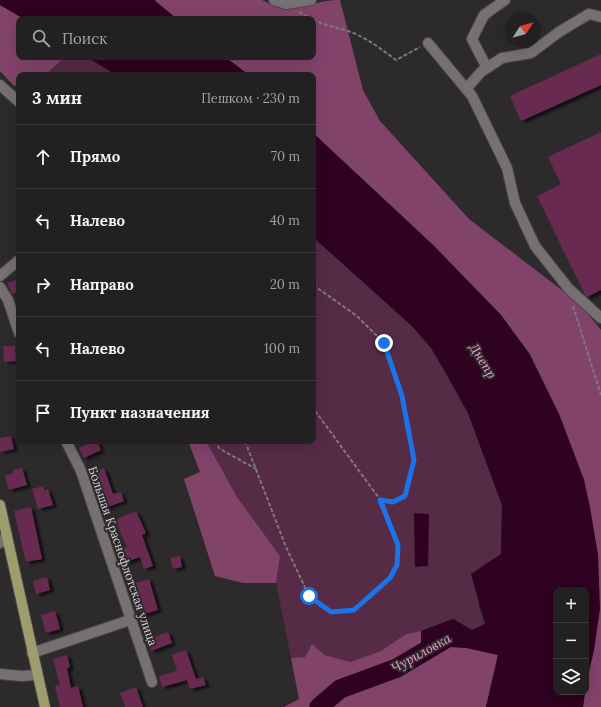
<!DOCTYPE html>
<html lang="ru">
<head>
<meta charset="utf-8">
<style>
  body { margin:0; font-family:Lora,serif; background:#2a282a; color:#f1f3f6 }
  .controls { position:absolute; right:12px; bottom:12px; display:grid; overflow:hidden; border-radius:8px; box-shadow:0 4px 16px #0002 }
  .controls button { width:36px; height:36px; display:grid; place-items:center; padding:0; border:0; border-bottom:1px solid #3f3e3f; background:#222021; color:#f1f3f6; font:20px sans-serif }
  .compass { position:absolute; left:505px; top:12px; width:36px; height:36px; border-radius:50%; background:#222021; box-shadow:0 4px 16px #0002; rotate:54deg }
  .stop { position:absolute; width:12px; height:12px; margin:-9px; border:3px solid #1a73e8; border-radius:50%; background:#fff }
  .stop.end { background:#1a73e8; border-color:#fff; box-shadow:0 1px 4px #0008 }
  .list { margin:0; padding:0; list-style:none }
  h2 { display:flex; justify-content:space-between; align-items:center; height:52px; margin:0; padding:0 16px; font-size:17px }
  h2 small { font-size:13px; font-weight:400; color:#a2a3a5 }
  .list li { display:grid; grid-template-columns:26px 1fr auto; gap:12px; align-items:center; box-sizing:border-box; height:64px; padding:0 16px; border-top:1px solid #3f3e3f }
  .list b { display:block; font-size:15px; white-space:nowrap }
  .list em { font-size:13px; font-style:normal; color:#a2a3a5 }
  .icon { flex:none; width:22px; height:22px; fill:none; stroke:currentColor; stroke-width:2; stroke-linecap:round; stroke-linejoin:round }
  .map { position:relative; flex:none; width:601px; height:707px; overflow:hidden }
  .search { position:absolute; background:#222021; box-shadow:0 4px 16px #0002; left:16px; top:16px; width:300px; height:44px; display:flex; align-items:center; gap:10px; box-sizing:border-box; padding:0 14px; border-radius:8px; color:#a2a3a5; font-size:15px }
  .panel { position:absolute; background:#222021; box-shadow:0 4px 16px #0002; left:16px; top:72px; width:300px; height:372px; border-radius:8px }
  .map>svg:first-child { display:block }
</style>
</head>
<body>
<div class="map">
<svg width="601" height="707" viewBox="0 0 601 707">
  <defs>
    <filter id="shadow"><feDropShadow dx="4" dy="2.5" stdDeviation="1" flood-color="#0009"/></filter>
  </defs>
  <rect width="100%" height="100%" fill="#2d2a2c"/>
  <!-- green -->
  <path fill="#562b46" d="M65,57H87L116,75H45Z
    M313,237L412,326L431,348L468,413L502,505L501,554L478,605L485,624L472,630L453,619L421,631L406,634L381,651L350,662L325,655L312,644L305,657L291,658L276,583L280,556L237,497L206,441H313Z"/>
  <!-- forest -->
  <path fill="#82436b" d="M154,0H262C295,18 308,0 340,0L363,90L380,121L469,219L580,304L601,330V707H583L585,692H586L598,555L584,480L559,414L530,354L501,315L433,245L313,133V75H249L225,57H313V19H177Z
    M0,5L24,19H19V57H65L45,75H19V85L14,86L0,71Z
    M188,441H206L237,497L280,556L276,583H243L215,576L184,479L200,472Z
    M421,631V645L467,648L498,655L486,707H284L299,699L291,658L305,657L312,644L325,655L350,662L381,651L406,634Z"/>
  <!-- water -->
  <path fill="#2e0220" d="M0,0H154L177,19H24L0,5Z
    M87,57H225L249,75H116Z
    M313,133L433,245L501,315L529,354L559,414L584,480L590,507L598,555L600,609L594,650L586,685V590H556V692H585L583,707H486L498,655L467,648L421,645V631L453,619L472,630L485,624L471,574L501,554L502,505L468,413L445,371L431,348L412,326L313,237Z
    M414,513L429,514L428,566L415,567Z"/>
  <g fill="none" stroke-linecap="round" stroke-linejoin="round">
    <!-- river -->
    <path stroke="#2e0220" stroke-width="19" d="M319,707L340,689L397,668L454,634"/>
  </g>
  <!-- building -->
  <path fill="#672a51" filter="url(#shadow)" d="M601,54V85L521,121L510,96Z
    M601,132V290L587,297L584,293L537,196L561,184L548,157Z
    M19,279V292L12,294L7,283Z
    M3,346H15L16,361L4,362Z
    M11,436L14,449L0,452V438Z
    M87,441H97L101,450L84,458L79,448L88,444Z
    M22,468L27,485L9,490L5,476L14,473L13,470Z
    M104,468L113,494L121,492L124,501L105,508L94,471Z
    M43,486L44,490L48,489L53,505L38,509L32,489Z
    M31,507L42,559L26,562L14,511Z
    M136,511L146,533L142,535L153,566L144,569L140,557L120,564L117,555L121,553L120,550L127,547L115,520Z
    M180,556L182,567L173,569L170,558Z
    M47,577L50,590L36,594L33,581Z
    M149,579L158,610L141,615L130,585Z
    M55,611L60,629L46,633L41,615Z
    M168,632L172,643L151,651L147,640Z
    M186,650L196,679L203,677L206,685L190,689L187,680L162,687L159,676L177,671L172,655Z
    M67,655L70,667L67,668L71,688L78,686L83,707H60L55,686L60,685L53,659Z
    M136,687L143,707H125L120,693Z"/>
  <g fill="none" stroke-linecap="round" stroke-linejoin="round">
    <defs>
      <path id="minor" d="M274,0L286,4L311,0
        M428,43L472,96L507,168L515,203L535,246L569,289L601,318
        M487,68L472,39L484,15L505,0
        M0,85L19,102
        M466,89L481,72L502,58L531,53L559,32L589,14L601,17
        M0,276L19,260
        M0,287L8,300L19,333
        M66,441L81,471L152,682
        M0,543L7,535
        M32,653L130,620
        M0,674L21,676L37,675"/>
      <path id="major" d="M0,505L45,707"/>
    </defs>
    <!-- minor casing -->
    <use href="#minor" stroke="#4c484a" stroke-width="12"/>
    <!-- major casing -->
    <use href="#major" stroke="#4c484a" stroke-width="12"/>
    <!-- path -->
    <path stroke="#7c797b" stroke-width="2" stroke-dasharray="4 2" stroke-linecap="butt" d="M299,12L312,19
      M313,19C324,26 336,27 348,31C366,37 381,49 396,60L420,47
      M313,285L357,316L384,343L402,396L414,459L405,496L393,502L381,500
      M573,306L601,395
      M214,441L220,449L256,469
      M245,441L286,547L309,596L331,612L354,610L390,578L397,565L398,545L384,505L313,408"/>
    <!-- minor -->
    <use href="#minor" stroke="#757173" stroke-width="10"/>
    <!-- major -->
    <use href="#major" stroke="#9f9c6e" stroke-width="10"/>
  </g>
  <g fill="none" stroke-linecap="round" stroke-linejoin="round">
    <!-- route -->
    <path stroke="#1a73e8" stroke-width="5" d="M309,596L331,612L354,610L390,578L397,565L398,545L380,500L393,502L405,496L414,460L402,396L384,343"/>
  </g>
  <g text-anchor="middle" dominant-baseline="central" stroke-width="4" stroke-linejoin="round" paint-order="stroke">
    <!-- street labels -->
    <g font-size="12" fill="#d6d3d5" stroke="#2d2a2c">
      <text transform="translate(123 556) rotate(71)">Большая Краснофлотская улица</text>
    </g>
    <!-- water labels -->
    <g font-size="13" font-style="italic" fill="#fc9ed7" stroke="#2d2a2c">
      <text transform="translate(483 361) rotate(58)">Днепр</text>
      <text transform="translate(421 653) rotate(-29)">Чуриловка</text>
    </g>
  </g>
</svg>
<div class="controls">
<button>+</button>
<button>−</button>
<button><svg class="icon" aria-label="layers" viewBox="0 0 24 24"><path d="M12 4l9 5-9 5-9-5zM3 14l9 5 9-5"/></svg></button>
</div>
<svg class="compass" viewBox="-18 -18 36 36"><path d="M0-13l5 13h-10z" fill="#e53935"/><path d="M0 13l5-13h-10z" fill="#a2a3a5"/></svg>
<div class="stop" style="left:309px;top:596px"></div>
<div class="stop end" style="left:384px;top:343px"></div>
<div class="search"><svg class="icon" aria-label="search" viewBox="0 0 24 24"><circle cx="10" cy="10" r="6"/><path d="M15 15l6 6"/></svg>Поиск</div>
<section class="panel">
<h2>3 мин<small>Пешком · 230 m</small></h2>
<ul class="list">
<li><svg class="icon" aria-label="ahead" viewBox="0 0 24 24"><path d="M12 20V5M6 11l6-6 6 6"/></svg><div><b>Прямо</b></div><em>70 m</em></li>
<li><svg class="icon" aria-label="left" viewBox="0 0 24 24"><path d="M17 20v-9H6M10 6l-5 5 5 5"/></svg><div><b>Налево</b></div><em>40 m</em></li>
<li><svg class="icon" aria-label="right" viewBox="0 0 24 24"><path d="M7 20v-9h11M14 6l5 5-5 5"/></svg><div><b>Направо</b></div><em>20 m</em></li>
<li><svg class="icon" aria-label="left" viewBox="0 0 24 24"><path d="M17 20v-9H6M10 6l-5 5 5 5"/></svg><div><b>Налево</b></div><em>100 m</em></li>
<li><svg class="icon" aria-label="arrive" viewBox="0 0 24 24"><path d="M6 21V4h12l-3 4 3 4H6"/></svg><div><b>Пункт назначения</b></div></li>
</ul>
</section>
</div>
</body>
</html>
